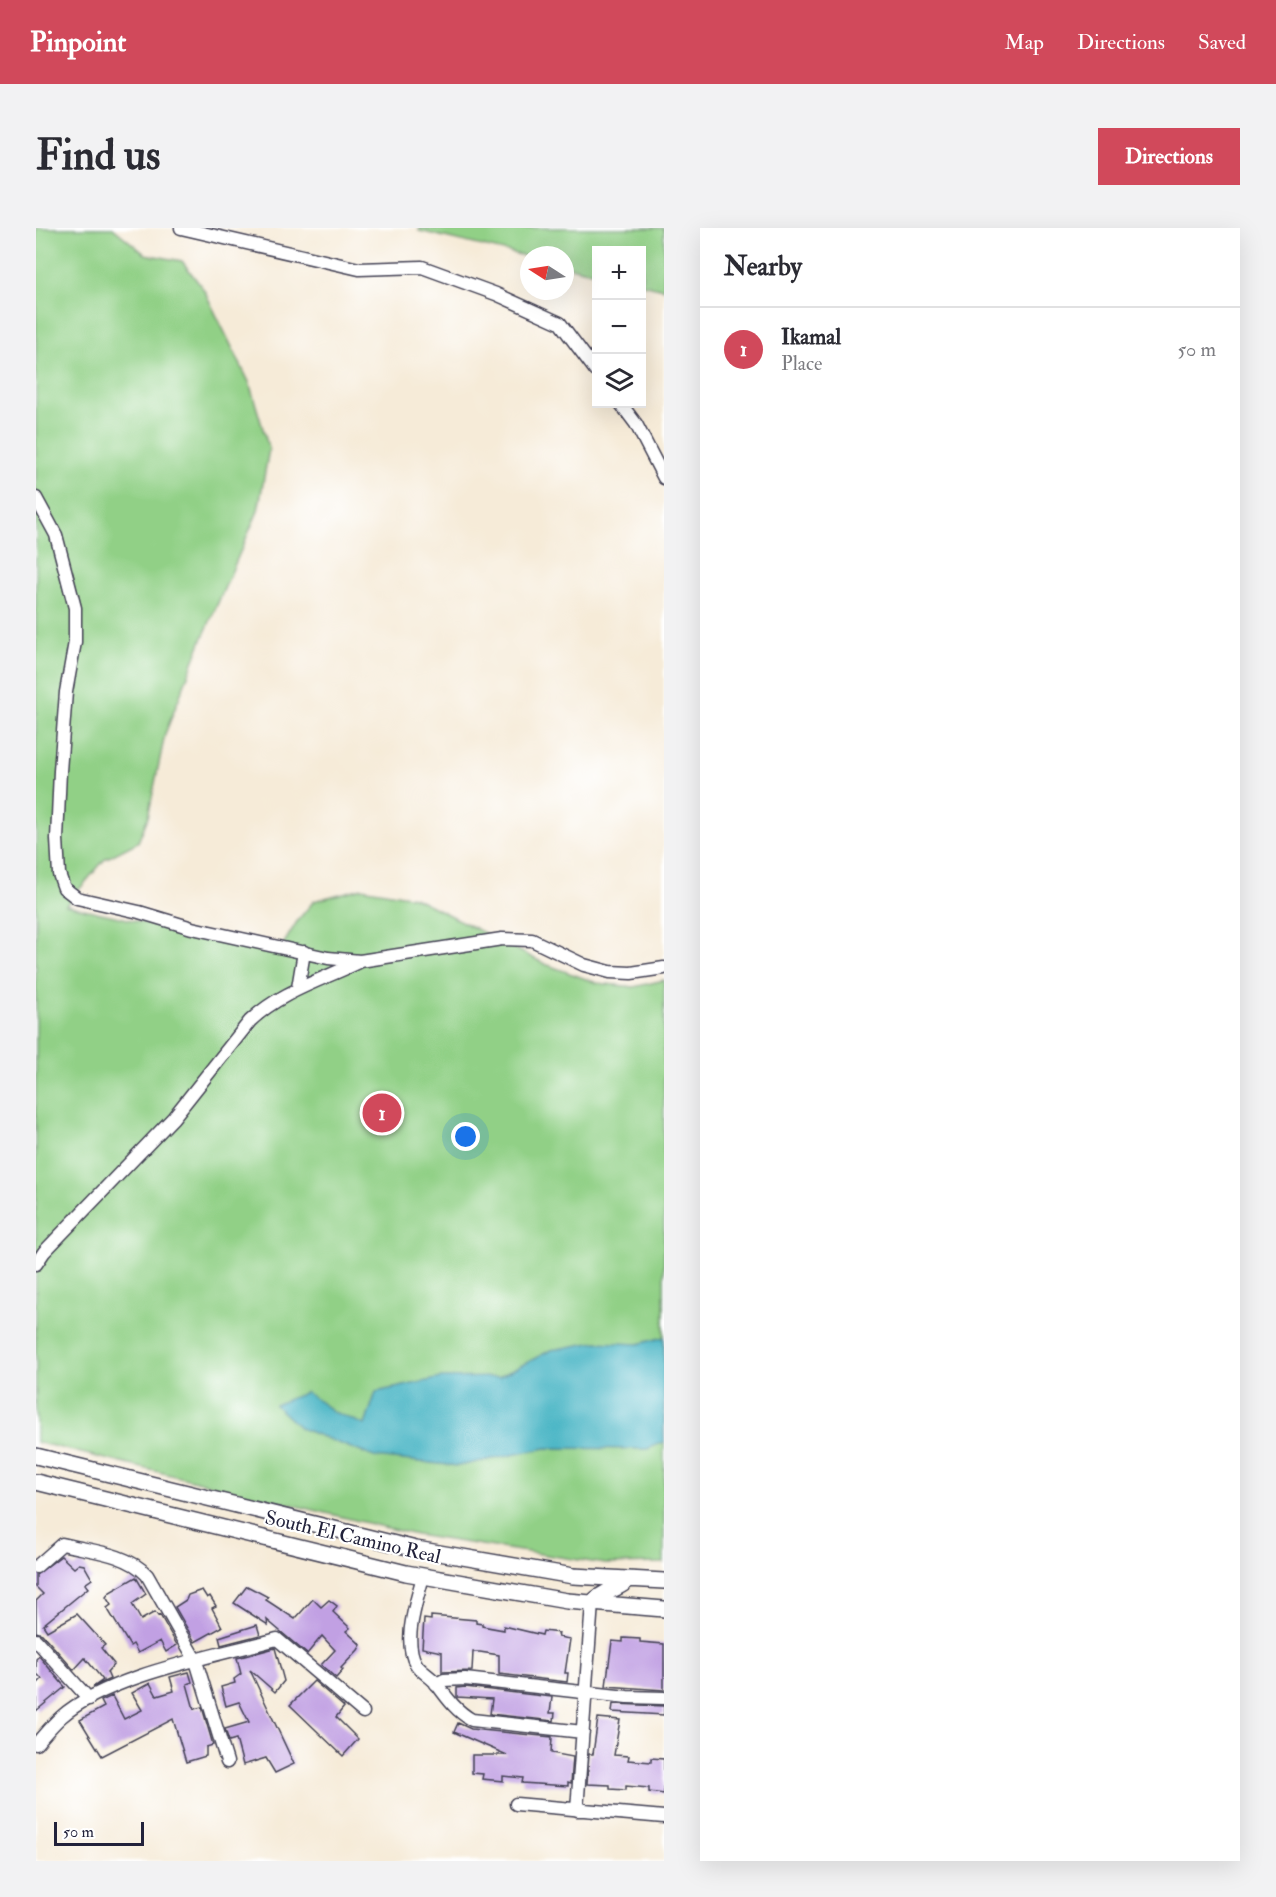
<!DOCTYPE html>
<html lang="en">
<head>
<meta charset="utf-8">
<style>
  body { margin:0; font-family:"IM FELL Double Pica",serif; background:#f2f2f3; color:#2b2b33 }
  .controls { position:absolute; right:18px; top:18px; display:grid; overflow:hidden; border-radius:0px; box-shadow:0 6px 24px #0002 }
  .controls button { width:54px; height:54px; display:grid; place-items:center; padding:0; border:0; border-bottom:2px solid #e1e1e2; background:#fff; color:#2b2b33; font:30px sans-serif }
  .compass { position:absolute; left:484px; top:18px; width:54px; height:54px; border-radius:50%; background:#fff; box-shadow:0 6px 24px #0002; rotate:282deg }
  .scale { position:absolute; left:18px; bottom:15px; width:90px; box-sizing:border-box; padding-left:6px; border:3px solid #22223b; border-top:0; font-size:16px; line-height:21px; white-space:nowrap; color:#22223b; -webkit-text-stroke:4px #fff; paint-order:stroke }
  .you { position:absolute; left:430px; top:909px; width:21px; height:21px; margin:-15px; border:4px solid #fff; border-radius:50%; background:#1a73e8; box-shadow:0 0 0 9px #1a73e833 }
  .badge { display:grid; place-items:center; width:39px; height:39px; border-radius:50%; background:#d1495b; color:#fff; font-size:20px; font-weight:700 }
  .pin { position:absolute; translate:-50% -50%; border:3px solid #fff; box-shadow:0 2px 6px #0006 }
  .list { margin:0; padding:0; list-style:none }
  h2 { display:flex; justify-content:space-between; align-items:center; height:78px; margin:0; padding:0 24px; font-size:26px }
  h2 small { font-size:20px; font-weight:400; color:#7c7c81 }
  .list li { display:grid; grid-template-columns:39px 1fr auto; gap:18px; align-items:center; box-sizing:border-box; height:84px; padding:0 24px; border-top:2px solid #e1e1e2 }
  .list b { display:block; font-size:22px; white-space:nowrap }
  .list p { margin:0; font-size:20px; white-space:nowrap; color:#7c7c81 }
  .list em { font-size:20px; font-style:normal; color:#7c7c81 }
  .icon { flex:none; width:33px; height:33px; fill:none; stroke:currentColor; stroke-width:2; stroke-linecap:round; stroke-linejoin:round }
  .map { position:relative; flex:none; width:628px; height:1633px; overflow:hidden; border-radius:0px }
  header { display:flex; align-items:center; gap:36px; box-sizing:border-box; height:84px; padding:0 30px; background:#d1495b; color:#fff }
  header strong { font-size:28px }
  nav { display:flex; gap:33px; margin-inline-start:auto; font-size:21px }
  .intro { display:flex; align-items:center; justify-content:space-between; box-sizing:border-box; height:144px; padding:0 36px }
  h1 { margin:0; font-size:42px }
  .button { padding:15px 27px; border-radius:0px; background:#d1495b; color:#fff; font-size:21px; font-weight:700 }
  main { display:flex; gap:36px; padding:0 36px }
  aside { flex:1; background:#fff; border-radius:0px; box-shadow:0 6px 24px #0002 }
  .map>svg:first-child { display:block }
</style>
</head>
<body>
<header>
<strong>Pinpoint</strong>
<nav><a>Map</a><a>Directions</a><a>Saved</a></nav>
</header>
<div class="intro"><h1>Find us</h1><a class="button">Directions</a></div>
<main>
<div class="map">
<svg width="628" height="1633" viewBox="0 0 628 1633">
  <rect width="100%" height="100%" fill="#fff"/>
  <filter id="ink" filterUnits="userSpaceOnUse"><feTurbulence type="fractalNoise" baseFrequency=".0167" numOctaves="2"/><feDisplacementMap in="SourceGraphic" scale="12" xChannelSelector="R" yChannelSelector="G"/><feConvolveMatrix kernelMatrix="1 2 1 2 8 2 1 2 1" color-interpolation-filters="sRGB"/></filter>
  <filter id="wash" filterUnits="userSpaceOnUse"><feTurbulence type="fractalNoise" baseFrequency=".008" numOctaves="4" result="noise"/><feDisplacementMap in="SourceGraphic" scale="24" xChannelSelector="R" yChannelSelector="G"/><feGaussianBlur stdDeviation="1.35" result="paint"/><feColorMatrix in="noise" values="0 0 0 0 0 0 0 0 0 0 0 0 0 0 0 0 0 1.4 0 .05"/><feComposite in="paint" operator="in"/></filter>
  <g filter="url(#wash)">
    <rect width="100%" height="100%" fill="#f6ebd8"/>
    <!-- green -->
    <path fill="#91d086" stroke="#5a7960" stroke-width="1.5" d="M0,0H77L109,26L146,33L168,62L213,154L233,221L222,283L165,414L129,506L112,589L102,614L69,631L30,677L242,725L262,692L278,673L326,660L378,669L509,736L561,755L598,759L628,752V1335L569,1336L380,1307L0,1214Z
      M384,0H628V61L606,56V22H560V45L529,38V27H493V29L383,3Z"/>
    <!-- water -->
    <path fill="#49b5c5" stroke="#366c80" stroke-width="1.5" d="M628,1109V1214L611,1221L510,1220L422,1238L338,1229L264,1200L239,1177L270,1164L298,1184L329,1197L340,1164L405,1150L463,1149L515,1122L560,1114L602,1116Z"/>
    <g id="blocks">
      <!-- building -->
      <path fill="#c1a0e3" d="M25,1328L38,1340L43,1336L48,1337L56,1351L49,1356L52,1360L7,1397L11,1403L41,1386L69,1417L65,1420L78,1436L71,1444L74,1451L57,1459L67,1452L49,1430L38,1442L6,1406L0,1404V1373L7,1366L0,1359V1347Z
        M100,1349L110,1366L96,1376L105,1392L119,1384L122,1388L124,1387L141,1417L130,1424L124,1413L102,1425L97,1416L94,1418L71,1380L75,1377L70,1369L74,1364Z
        M211,1358L232,1369L230,1372L259,1391L277,1371L285,1379L293,1372L301,1378L297,1384L314,1400L310,1403L325,1417L322,1422L305,1440L307,1442L300,1450L285,1437L299,1422L286,1408L271,1426L231,1392L232,1397L198,1375Z
        M166,1362L171,1370L174,1368L180,1378L176,1380L186,1399L159,1414L139,1379L150,1372L152,1367Z
        M395,1388L440,1392V1395L446,1396V1398L468,1402V1398L506,1407L507,1403L523,1405L522,1409L534,1411L529,1445H532L531,1454L463,1446V1427L444,1424H437L436,1443L406,1444V1424L386,1420L388,1391L395,1392Z
        M221,1397L224,1407L185,1417L183,1409Z
        M587,1410L604,1411V1414L628,1416V1462L570,1458L576,1413L587,1414Z
        M239,1420L248,1453L239,1464L214,1442L258,1536L239,1545L230,1530L207,1537L200,1511L193,1513L189,1501L213,1494L203,1474L190,1478L185,1459L199,1455L198,1451L205,1446L201,1430Z
        M3,1428L29,1459L0,1483V1457L6,1451L0,1445V1431Z
        M153,1444L156,1454L151,1456L158,1481L166,1479L177,1517L170,1519V1528L150,1534L137,1491L66,1528L44,1492L68,1479L65,1473L76,1468L88,1491L106,1482L96,1465L114,1455L121,1468L138,1463L134,1449Z
        M278,1453L308,1479L300,1489L322,1511L307,1528L254,1477Z
        M429,1459L516,1469L514,1485H519L518,1493L454,1486L456,1471L421,1469V1460Z
        M577,1476L628,1478V1487L576,1484Z
        M562,1490L584,1492L578,1527L593,1528L592,1532L615,1534V1530L628,1531V1566L613,1564V1560L590,1558V1562L574,1561V1557L551,1556L553,1526H557Z
        M422,1495L435,1501L516,1509L515,1525L537,1529L535,1555L532,1554V1558L486,1555L487,1550L467,1548V1553L446,1551L447,1546L436,1545V1527H471L418,1504Z"/>
    </g>
  </g>
  <g filter="url(#ink)">
    <use href="#blocks" fill-opacity="0" stroke="#424053" stroke-width="1.5"/>
    <g fill="none" stroke-linecap="round" stroke-linejoin="round">
      <defs>
        <path id="minor" d="M145,0L323,41L386,39L460,66L524,95L560,143
          M585,176L600,196L628,250
          M0,270L20,307L39,380V414L30,464L24,543L21,611L23,646L28,660L41,670L103,684L156,700L292,730L324,733L466,711L496,712L548,737L574,744L595,745L628,740
          M262,760L268,724
          M0,1036L8,1024L137,890L214,793C244,764 286,752 323,734
          M0,1339L26,1316C54,1323 91,1325 111,1347L160,1433L191,1534
          M387,1348C381,1373 366,1412 380,1436C384,1443 394,1448 400,1455C411,1470 420,1483 436,1492L547,1504
          M0,1412L53,1471
          M400,1456L408,1452L429,1451L591,1469L628,1470
          M0,1516C8,1507 16,1497 25,1489C72,1447 180,1428 241,1411L327,1484
          M480,1576L628,1589
          M541,1582L556,1375"/>
        <path id="major" d="M0,1228L380,1321L537,1348L628,1353
          M0,1254L370,1345L531,1373L628,1381
          M556,1375C569,1361 578,1364 591,1353"/>
      </defs>
      <!-- minor casing -->
      <use href="#minor" stroke="#424053" stroke-width="15"/>
      <!-- major casing -->
      <use href="#major" stroke="#424053" stroke-width="18"/>
      <!-- minor -->
      <use href="#minor" stroke="#fff" stroke-width="12"/>
      <!-- major -->
      <use href="#major" stroke="#fff" stroke-width="15"/>
    </g>
  </g>
  <g text-anchor="middle" dominant-baseline="central" stroke-width="4.5" stroke-linejoin="round" paint-order="stroke">
    <!-- street labels -->
    <g font-size="20" fill="#22223b" stroke="#fff">
      <text transform="translate(317 1309) rotate(13)">South El Camino Real</text>
    </g>
  </g>
</svg>
<div class="controls">
<button>+</button>
<button>−</button>
<button><svg class="icon" aria-label="layers" viewBox="0 0 24 24"><path d="M12 4l9 5-9 5-9-5zM3 14l9 5 9-5"/></svg></button>
</div>
<svg class="compass" viewBox="-18 -18 36 36"><path d="M0-13l5 13h-10z" fill="#e53935"/><path d="M0 13l5-13h-10z" fill="#7c7c81"/></svg>
<div class="scale">50 m</div>
<div class="you"></div>
<div class="pin badge" style="left:346px;top:885px">1</div>
</div>
<aside>
<h2>Nearby<small></small></h2>
<ul class="list">
<li><span class="badge">1</span><div><b>Ikamal</b><p>Place</p></div><em>50 m</em></li>
</ul>
</aside>
</main>
</body>
</html>
